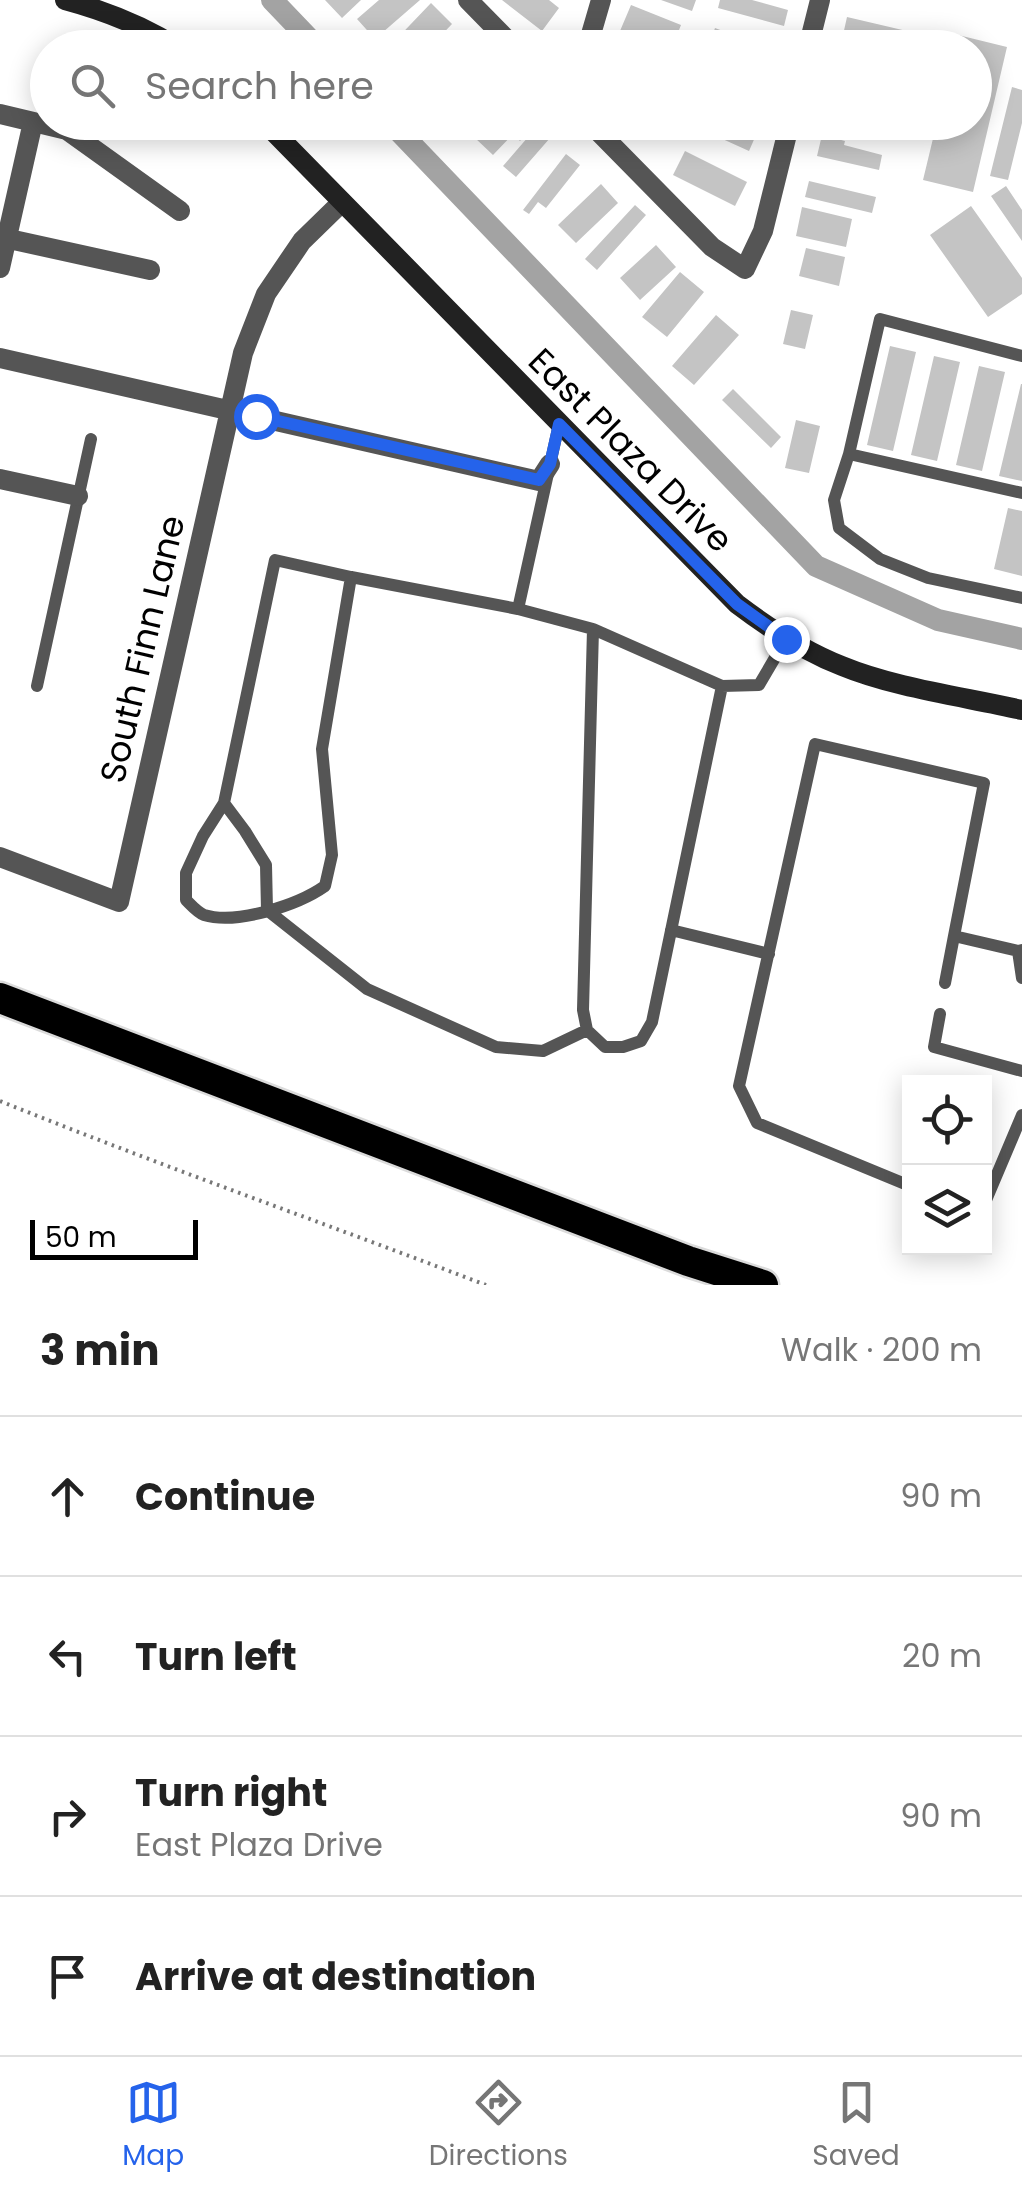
<!DOCTYPE html>
<html lang="en">
<head>
<meta charset="utf-8">
<style>
  body { margin:0; font-family:Poppins,sans-serif; background:#f2f2f2; color:#222 }
  .controls { position:absolute; right:30px; bottom:30px; display:grid; overflow:hidden; border-radius:0px; box-shadow:0 5px 25px #0003 }
  .controls button { width:90px; height:90px; display:grid; place-items:center; padding:0; border:0; border-bottom:2px solid #e0e0e0; background:#fff; color:#222; font:50px sans-serif }
  .scale { position:absolute; left:30px; bottom:25px; width:168px; box-sizing:border-box; padding-left:10px; border:5px solid #000; border-top:0; font-size:28px; line-height:35px; white-space:nowrap; color:#000; -webkit-text-stroke:8px #fff; paint-order:stroke }
  .stop { position:absolute; width:30px; height:30px; margin:-22px; border:8px solid #2563eb; border-radius:50%; background:#fff }
  .stop.end { background:#2563eb; border-color:#fff; box-shadow:0 2px 10px #0008 }
  .list { margin:0; padding:0; list-style:none }
  h2 { display:flex; justify-content:space-between; align-items:center; height:130px; margin:0; padding:0 40px; font-size:42px }
  h2 small { font-size:32px; font-weight:400; color:#767676 }
  .list li { display:grid; grid-template-columns:65px 1fr auto; gap:30px; align-items:center; box-sizing:border-box; height:160px; padding:0 40px; border-top:2px solid #e0e0e0 }
  .list b { display:block; font-size:38px; white-space:nowrap }
  .list p { margin:0; font-size:32px; white-space:nowrap; color:#767676 }
  .list em { font-size:32px; font-style:normal; color:#767676 }
  .icon { flex:none; width:55px; height:55px; fill:none; stroke:currentColor; stroke-width:2; stroke-linecap:round; stroke-linejoin:round }
  .map { position:relative; flex:none; width:1022px; height:1285px; overflow:hidden }
  .search { position:absolute; background:#fff; box-shadow:0 5px 25px #0003; left:30px; right:30px; top:30px; height:110px; display:flex; align-items:center; gap:25px; box-sizing:border-box; padding:0 35px; border-radius:55px; color:#767676; font-size:38px }
  .sheet { height:770px; background:#fff }
  nav { display:flex; justify-content:space-around; align-items:center; box-sizing:border-box; height:140px; border-top:2px solid #e0e0e0; background:#fff; font-size:28px; color:#767676 }
  nav a { display:grid; justify-items:center; gap:5px }
  nav .on { color:#2563eb }
  .map>svg:first-child { display:block }
</style>
</head>
<body>
<div class="map">
<svg width="1022" height="1285" viewBox="0 0 1022 1285">
  <rect width="100%" height="100%" fill="#fff"/>
  <g fill="none" stroke-linecap="round" stroke-linejoin="round">
    <!-- canal -->
    <path stroke="#a3a3a3" stroke-width="22" d="M272,0L318,48
      M390,122L816,566L938,620L1022,639"/>
  </g>
  <!-- building -->
  <path fill="#c4c4c4" d="M325,0H361L342,18Z
    M379,0H420L375,39L357,19Z
    M502,0H549L559,8L542,31Z
    M661,0H696L692,11Z
    M720,0H752L788,10L784,26L718,8Z
    M431,3L452,24L429,48H388Z
    M631,5L681,25L672,48H662L620,31Z
    M847,17L911,32L908,48H897L843,35Z
    M715,28L766,47V48H708Z
    M958,35L1007,47L973,192L923,180L937,122H974V48H955Z
    M1012,87L1022,90V123L1008,180L990,176Z
    M490,122H537L520,141L513,134L493,155L475,138Z
    M541,122H549L557,130L516,177L503,166Z
    M625,122H654L641,137Z
    M685,122H727L756,135L749,151Z
    M822,135L845,141L844,145L882,155L879,170L817,156Z
    M685,151L747,182L735,206L673,175Z
    M566,154L580,165L546,208L538,202L529,214L523,210Z
    M809,181L876,197L872,213L805,197Z
    M601,184L618,203L576,243L558,225Z
    M1006,186L1022,210V241L991,196Z
    M635,205L646,215L597,270L585,259Z
    M971,206L1022,278V294L988,317L930,235Z
    M802,207L852,219L846,247L796,236Z
    M656,245L676,267L640,300L620,278Z
    M806,248L845,257L839,286L799,276Z
    M680,272L704,292L667,337L642,317Z
    M791,310L813,315L805,349L783,344Z
    M716,315L739,335L694,385L672,366Z
    M890,346L916,352L893,451L867,445Z
    M934,356L960,362L937,461L911,455Z
    M979,366L1005,372L982,471L956,465Z
    M1021,384H1022V481L999,476Z
    M733,389L781,437L771,448L722,400Z
    M796,420L820,426L809,473L785,468Z
    M1008,508L1022,511V576L994,569Z"/>
  <g fill="none" stroke-linecap="round" stroke-linejoin="round">
    <defs>
      <path id="highway" d="M0,998L688,1261L763,1285"/>
    </defs>
    <!-- highway casing -->
    <use href="#highway" stroke="#dbdbdb" stroke-width="35"/>
    <!-- path -->
    <path stroke="#777" stroke-width="4" stroke-dasharray="2.5 5" stroke-linecap="butt" d="M0,1101C161,1166 324,1223 486,1285"/>
    <!-- lane -->
    <path stroke="#555" stroke-width="12" d="M1022,356L880,319L849,454L1022,493
      M849,454L834,500L839,528L880,559L928,578L1022,598
      M351,577L322,749L332,855L325,886C298,905 237,925 204,915C197,912 192,906 186,900V873L203,836L224,803L275,560L351,577L518,609L559,424
      M518,609L593,629L722,686L759,685L786,639
      M593,629L583,1010L587,1030L605,1047H623L641,1041L652,1022L722,686
      M37,686L91,439
      M224,803L245,831L266,865L267,910L367,989L496,1047L543,1051L587,1030
      M671,930L769,954
      M1018,951L1022,978
      M945,983L954,936
      M940,1014L934,1047L1022,1071
      M910,1186L757,1123L739,1086L815,744L984,783L954,936L1018,951L1022,950
      M984,1205L1022,1115"/>
    <!-- street -->
    <path stroke="#555" stroke-width="20" d="M468,0L515,48
      M587,48L601,0
      M808,48L820,0
      M0,114L67,130L180,211
      M589,122L712,247L745,269L763,231L790,122
      M0,237L150,270
      M0,268L33,122
      M0,358L539,481L550,464
      M0,479L78,496
      M0,857L119,902L243,353L266,294L302,241L342,202"/>
    <!-- secondary -->
    <path stroke="#222" stroke-width="20" d="M65,0C106,11 142,25 178,48
      M264,122L737,604C770,629 804,651 842,666C895,688 966,697 1022,710"/>
    <!-- highway -->
    <use href="#highway" stroke="#000" stroke-width="30"/>
  </g>
  <g fill="none" stroke-linecap="round" stroke-linejoin="round">
    <!-- route -->
    <path stroke="#2563eb" stroke-width="12" d="M256,416L539,480L550,464L559,424L737,604L786,639"/>
  </g>
  <g text-anchor="middle" dominant-baseline="central" stroke-width="8" stroke-linejoin="round" paint-order="stroke">
    <!-- street labels -->
    <g font-size="35" fill="#000" stroke="#fff">
      <text transform="translate(631 450) rotate(45)">East Plaza Drive</text>
      <text transform="translate(142 649) rotate(-77)">South Finn Lane</text>
    </g>
  </g>
</svg>
<div class="controls">
<button><svg class="icon" aria-label="locate" viewBox="0 0 24 24"><circle cx="12" cy="12" r="6"/><path d="M12 2v4M12 18v4M2 12h4M18 12h4"/></svg></button>
<button><svg class="icon" aria-label="layers" viewBox="0 0 24 24"><path d="M12 4l9 5-9 5-9-5zM3 14l9 5 9-5"/></svg></button>
</div>
<div class="scale">50 m</div>
<div class="stop" style="left:256px;top:416px"></div>
<div class="stop end" style="left:786px;top:639px"></div>
<div class="search"><svg class="icon" aria-label="search" viewBox="0 0 24 24"><circle cx="10" cy="10" r="6"/><path d="M15 15l6 6"/></svg>Search here</div>
</div>
<section class="sheet">
<h2>3 min<small>Walk · 200 m</small></h2>
<ul class="list">
<li><svg class="icon" aria-label="ahead" viewBox="0 0 24 24"><path d="M12 20V5M6 11l6-6 6 6"/></svg><div><b>Continue</b></div><em>90 m</em></li>
<li><svg class="icon" aria-label="left" viewBox="0 0 24 24"><path d="M17 20v-9H6M10 6l-5 5 5 5"/></svg><div><b>Turn left</b></div><em>20 m</em></li>
<li><svg class="icon" aria-label="right" viewBox="0 0 24 24"><path d="M7 20v-9h11M14 6l5 5-5 5"/></svg><div><b>Turn right</b><p>East Plaza Drive</p></div><em>90 m</em></li>
<li><svg class="icon" aria-label="arrive" viewBox="0 0 24 24"><path d="M6 21V4h12l-3 4 3 4H6"/></svg><div><b>Arrive at destination</b></div></li>
</ul>
</section>
<nav>
<a class="on"><svg class="icon" aria-label="map" viewBox="0 0 24 24"><path d="M3 6l6-2 6 2 6-2v14l-6 2-6-2-6 2zM9 4v14M15 6v14"/></svg>Map</a>
<a><svg class="icon" aria-label="directions" viewBox="0 0 24 24"><path d="M12 3l9 9-9 9-9-9zM9 14v-3h6M13 9l2 2-2 2"/></svg>Directions</a>
<a><svg class="icon" aria-label="saved" viewBox="0 0 24 24"><path d="M7 4h10v16l-5-4-5 4z"/></svg>Saved</a>
</nav>
</body>
</html>
